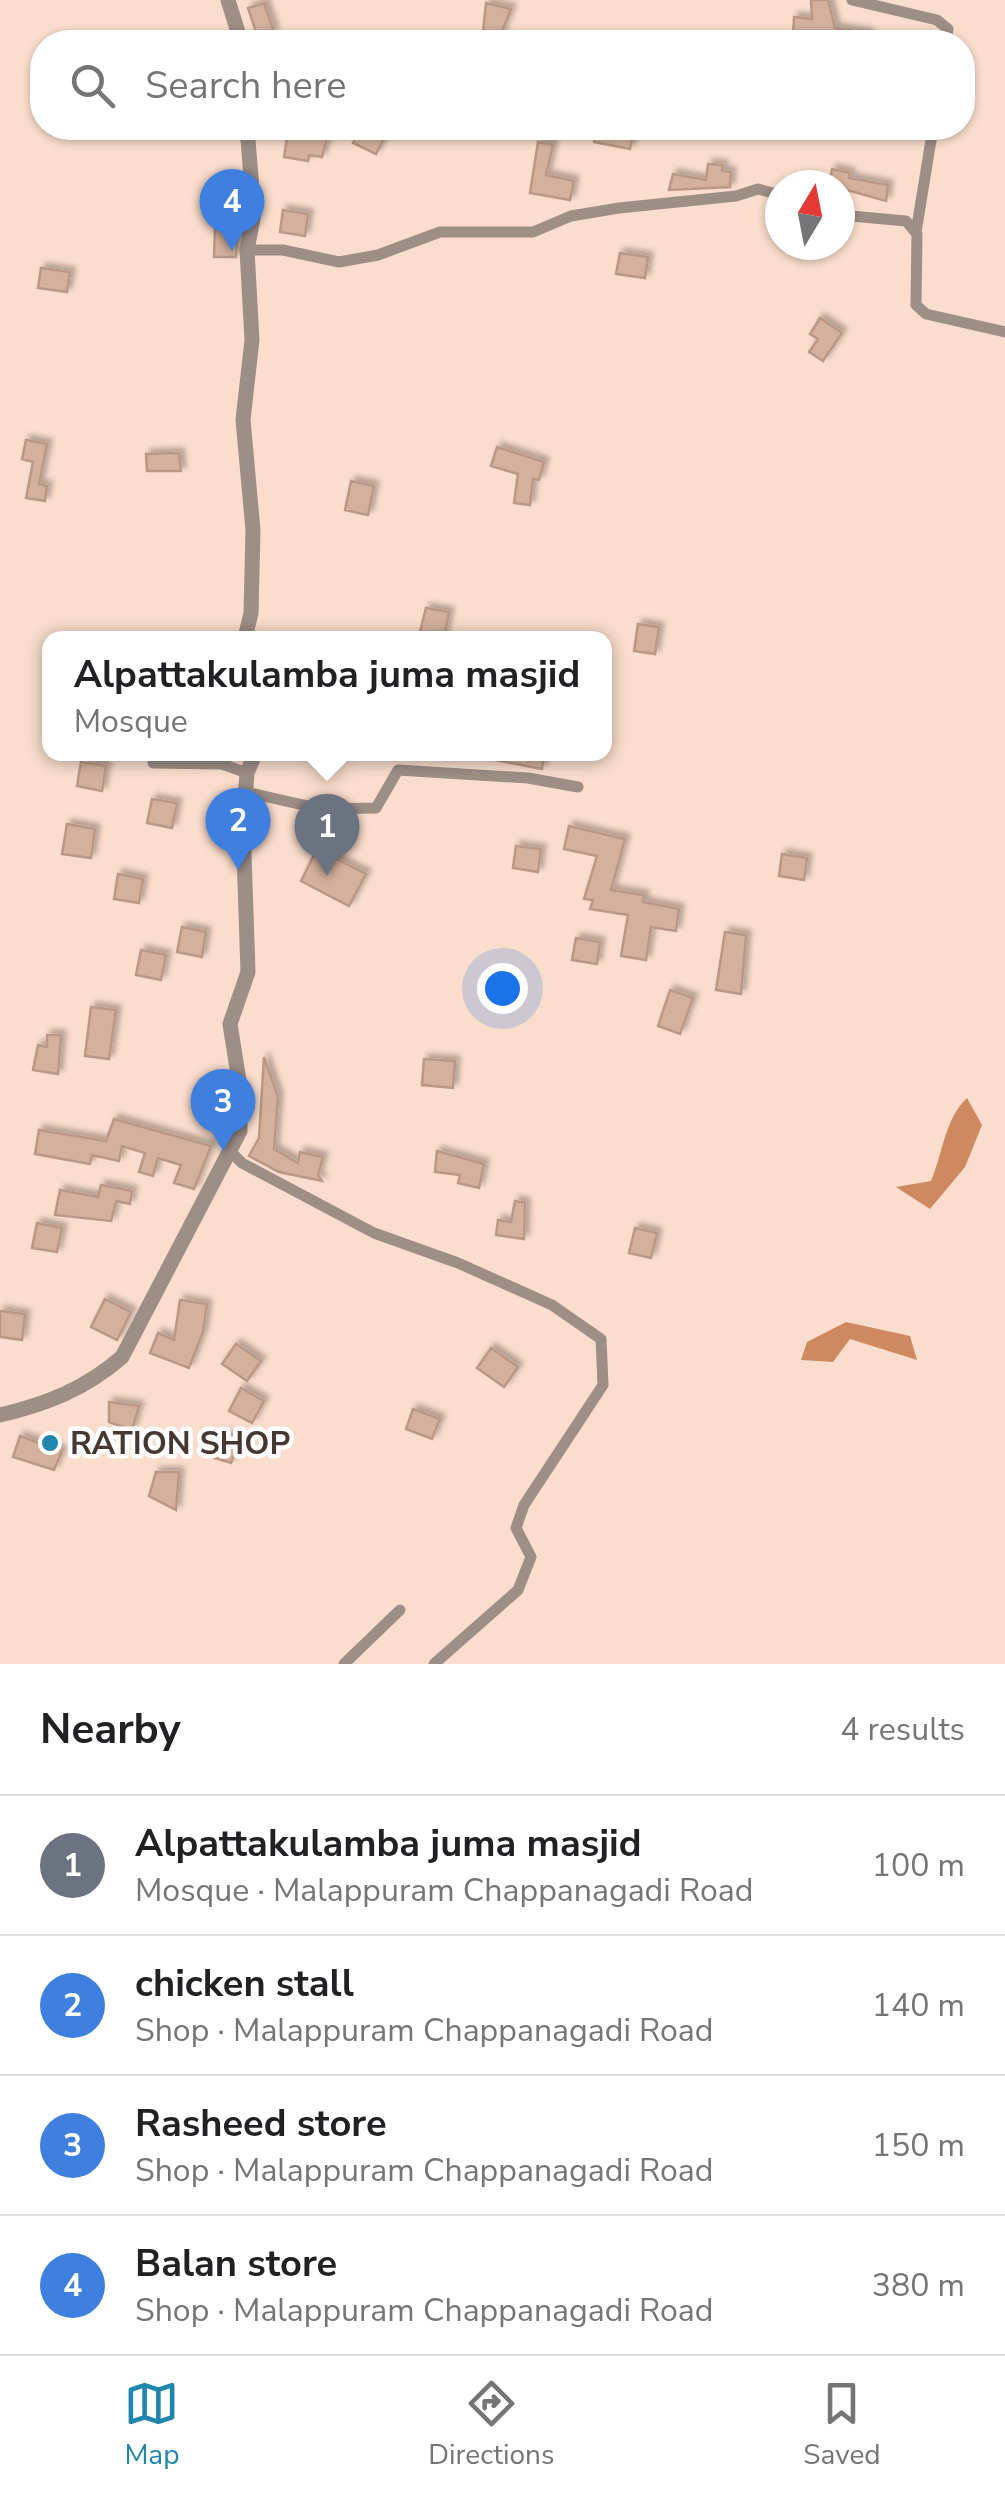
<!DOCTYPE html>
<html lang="en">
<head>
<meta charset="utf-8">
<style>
  body { margin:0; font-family:"Nunito Sans",sans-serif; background:#f2f2f2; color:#202124 }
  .compass { position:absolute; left:765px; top:170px; width:90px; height:90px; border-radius:50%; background:#fff; box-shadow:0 2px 8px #0004; rotate:10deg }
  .you { position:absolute; left:502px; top:988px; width:35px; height:35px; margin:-25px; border:8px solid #fff; border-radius:50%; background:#1a73e8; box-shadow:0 0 0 15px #1a73e833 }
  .badge { display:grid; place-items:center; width:65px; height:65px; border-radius:50%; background:#2085af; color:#fff; font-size:32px; font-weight:700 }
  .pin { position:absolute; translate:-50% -82px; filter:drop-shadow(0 2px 5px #0008) }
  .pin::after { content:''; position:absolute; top:52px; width:35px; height:30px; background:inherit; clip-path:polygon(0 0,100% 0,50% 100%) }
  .popup { position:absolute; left:42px; top:631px; width:570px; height:130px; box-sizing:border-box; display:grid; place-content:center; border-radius:20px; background:#fff; filter:drop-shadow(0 2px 8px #0005); font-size:32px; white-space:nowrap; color:#757577 }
  .popup b { font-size:38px; color:#202124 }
  .popup::after { content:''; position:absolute; left:50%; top:100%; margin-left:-20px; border:20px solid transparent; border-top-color:#fff }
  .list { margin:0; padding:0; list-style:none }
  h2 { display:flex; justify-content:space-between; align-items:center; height:130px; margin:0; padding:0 40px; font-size:42px }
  h2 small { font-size:32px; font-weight:400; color:#757577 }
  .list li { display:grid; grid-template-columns:65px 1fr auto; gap:30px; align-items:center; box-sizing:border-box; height:140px; padding:0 40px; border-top:2px solid #e0e0e0 }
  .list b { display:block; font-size:38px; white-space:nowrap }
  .list p { margin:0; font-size:32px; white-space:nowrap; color:#757577 }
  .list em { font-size:32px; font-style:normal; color:#757577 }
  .icon { flex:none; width:55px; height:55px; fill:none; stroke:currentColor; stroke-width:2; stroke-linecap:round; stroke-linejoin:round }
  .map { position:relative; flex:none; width:1005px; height:1664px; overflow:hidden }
  .search { position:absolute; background:#fff; box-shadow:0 2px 8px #0004; left:30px; right:30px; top:30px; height:110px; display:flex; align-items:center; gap:25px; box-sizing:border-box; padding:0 35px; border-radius:40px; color:#757577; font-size:38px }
  .sheet { height:690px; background:#fff }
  nav { display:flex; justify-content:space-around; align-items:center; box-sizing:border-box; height:140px; border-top:2px solid #e0e0e0; background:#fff; font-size:28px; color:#757577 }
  nav a { display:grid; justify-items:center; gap:5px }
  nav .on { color:#2085af }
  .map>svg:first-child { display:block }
</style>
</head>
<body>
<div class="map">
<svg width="1005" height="1664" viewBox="0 0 1005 1664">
  <defs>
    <filter id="shadow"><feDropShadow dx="4.5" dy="-4.5" stdDeviation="2.5" flood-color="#0004"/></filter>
  </defs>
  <rect width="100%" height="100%" fill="#faddcc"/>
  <!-- water -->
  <path fill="#ce8960" d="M967,1098L982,1125L965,1167L930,1209L896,1187L931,1181C943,1153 945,1118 967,1098Z
    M846,1322L910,1336L917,1360L850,1339L833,1362L801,1360L807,1342Z"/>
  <!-- building -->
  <path fill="#d4b19d" stroke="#ba9885" stroke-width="2.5" filter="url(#shadow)" d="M811,0H828L835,28L868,33L867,42L793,35L794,17L812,19Z
    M264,3L274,32L258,38L248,8Z
    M486,3L511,9L498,42H482Z
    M298,128H319L318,132L328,134L322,157L309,155L308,161L284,157L287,138L295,139Z
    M361,128H389L376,154L353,143Z
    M597,128L634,130L630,149L594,142Z
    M538,142L553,145L546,175L574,181L570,200L530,193Z
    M708,164L723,165L722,171L731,172L730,187L669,190L673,174L706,180Z
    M832,169L850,173L849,178L888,185L886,201L829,185Z
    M283,210L308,214L305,236L280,232Z
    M215,227L238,228L236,257H214Z
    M620,253L648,257L645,278L616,274Z
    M41,268L70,272L67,292L38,288Z
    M820,318L842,333L823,361L809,352L818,339L810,334Z
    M26,440L47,444L39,484L47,486L45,501L26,498L33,462L22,459Z
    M497,447L544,462L539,480L533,479L530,505L514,503L518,474L491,466Z
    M179,453L181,471H147L146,454Z
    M351,481L374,486L368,515L345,510Z
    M426,608L449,612L444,638L420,632Z
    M638,624L659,627L655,654L634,651Z
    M490,754H544L542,769L490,759Z
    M81,762L106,766L102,791L77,786Z
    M152,799L177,803L172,828L147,823Z
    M67,824L95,829L91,858L62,854Z
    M569,826L625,839L611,890L644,895L643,902L679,909L676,931L651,927L646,960L621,956L628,915L590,909L593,900L584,899L597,856L564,849Z
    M516,846L541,849L538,872L513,868Z
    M317,849L366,874L349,906L301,881Z
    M782,854L807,858L804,880L779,876Z
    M118,874L143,879L139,903L114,899Z
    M182,927L206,932L202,957L177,952Z
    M725,932L746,935L741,994L716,990Z
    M576,938L600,942L597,964L572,960Z
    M141,950L166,955L161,980L136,975Z
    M670,990L693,998L680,1034L658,1026Z
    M91,1007L116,1010L109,1059L85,1056Z
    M47,1035H61L58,1074L33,1070L38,1045L47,1047Z
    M264,1057L278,1097L274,1149L298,1163L300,1152L323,1157L318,1175L322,1181L279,1172L249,1156L259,1138Z
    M424,1059L455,1061L453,1088L422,1085Z
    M114,1119L211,1146L194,1189L174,1183L181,1165L158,1158L153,1176L139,1172L145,1153L122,1146L119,1161L92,1155L90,1164L35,1154L39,1130L106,1141Z
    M437,1151L484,1164L479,1188L458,1183L460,1175L435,1172Z
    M101,1185L132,1191L130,1204L116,1201L111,1221L55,1215L60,1190L98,1197Z
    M515,1201L525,1203L524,1239L496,1235L498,1220L511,1222Z
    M37,1223L62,1228L57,1252L32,1248Z
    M635,1228L657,1233L651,1258L629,1253Z
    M105,1299L131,1312L117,1340L91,1327Z
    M180,1300L207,1304L203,1332L189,1368L150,1353L158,1333L174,1340Z
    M0,1311L25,1314L22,1340L0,1337Z
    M236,1344L261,1361L247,1381L222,1364Z
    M491,1348L518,1367L504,1387L477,1368Z
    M241,1388L264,1401L252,1423L229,1411Z
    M109,1402L139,1406L132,1430L109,1422Z
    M413,1409L440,1419L432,1439L406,1429Z
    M218,1433L239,1443L231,1463L208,1456Z
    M20,1436L62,1451L54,1470L13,1457Z
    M156,1472H179L176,1510L149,1496Z"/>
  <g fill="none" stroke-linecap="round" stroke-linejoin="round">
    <!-- minor -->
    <path stroke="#9d8e86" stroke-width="11" d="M852,0L937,20L948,29L946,42
      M840,215L906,221L917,234L916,305L926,314L1005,332
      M916,232L933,128
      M247,250H283L339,262L378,255L440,232H533L571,216L619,208L736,196L758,189L780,195
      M153,763L222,764L247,773
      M246,792L321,809L376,808L398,770L528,778L578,787
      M231,1152L242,1163L374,1233L458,1263L552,1305L601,1339L603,1385L524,1505L516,1528L531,1557L518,1590L434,1664
      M344,1664L400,1610"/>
    <!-- tertiary -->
    <path stroke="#9d8e86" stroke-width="15" d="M228,0L241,42
      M245,638L251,613L253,530L243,420L252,340L247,250L254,213L247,128
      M0,1415C47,1404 85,1389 122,1357L240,1131V1087L230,1024L248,972L243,824L247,773L255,754"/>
  </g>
  <!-- markers -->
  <circle fill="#2085af" stroke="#fff" stroke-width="4" cx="50" cy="1443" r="10"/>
  <g text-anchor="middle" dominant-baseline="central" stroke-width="9" stroke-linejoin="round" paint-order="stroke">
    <!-- poi labels -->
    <g font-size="32" font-weight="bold" fill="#463830" stroke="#fff" text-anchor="start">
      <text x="70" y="1443">RATION SHOP</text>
    </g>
  </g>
</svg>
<svg class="compass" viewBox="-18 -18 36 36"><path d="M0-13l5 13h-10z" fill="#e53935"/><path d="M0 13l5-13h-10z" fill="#757577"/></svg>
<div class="you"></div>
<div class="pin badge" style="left:327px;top:876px;background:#6b7280">1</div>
<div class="popup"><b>Alpattakulamba juma masjid</b>Mosque</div>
<div class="pin badge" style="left:238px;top:870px;background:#3f7fe0">2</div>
<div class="pin badge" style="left:223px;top:1151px;background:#3f7fe0">3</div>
<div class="pin badge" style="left:232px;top:251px;background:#3f7fe0">4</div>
<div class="search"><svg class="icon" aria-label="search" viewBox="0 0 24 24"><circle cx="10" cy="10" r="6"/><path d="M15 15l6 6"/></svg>Search here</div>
</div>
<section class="sheet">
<h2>Nearby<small>4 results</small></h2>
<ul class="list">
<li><span class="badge" style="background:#6b7280">1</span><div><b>Alpattakulamba juma masjid</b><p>Mosque · Malappuram Chappanagadi Road</p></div><em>100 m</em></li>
<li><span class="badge" style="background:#3f7fe0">2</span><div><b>chicken stall</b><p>Shop · Malappuram Chappanagadi Road</p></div><em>140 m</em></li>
<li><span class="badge" style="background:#3f7fe0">3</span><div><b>Rasheed store</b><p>Shop · Malappuram Chappanagadi Road</p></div><em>150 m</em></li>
<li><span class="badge" style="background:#3f7fe0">4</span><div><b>Balan store</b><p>Shop · Malappuram Chappanagadi Road</p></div><em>380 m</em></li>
</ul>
</section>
<nav>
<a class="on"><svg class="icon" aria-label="map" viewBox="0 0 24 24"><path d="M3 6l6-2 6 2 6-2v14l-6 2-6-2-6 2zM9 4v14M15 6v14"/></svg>Map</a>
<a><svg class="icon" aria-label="directions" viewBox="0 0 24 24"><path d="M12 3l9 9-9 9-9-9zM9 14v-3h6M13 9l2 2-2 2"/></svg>Directions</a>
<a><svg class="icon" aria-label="saved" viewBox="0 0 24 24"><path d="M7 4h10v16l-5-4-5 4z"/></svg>Saved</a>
</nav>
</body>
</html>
